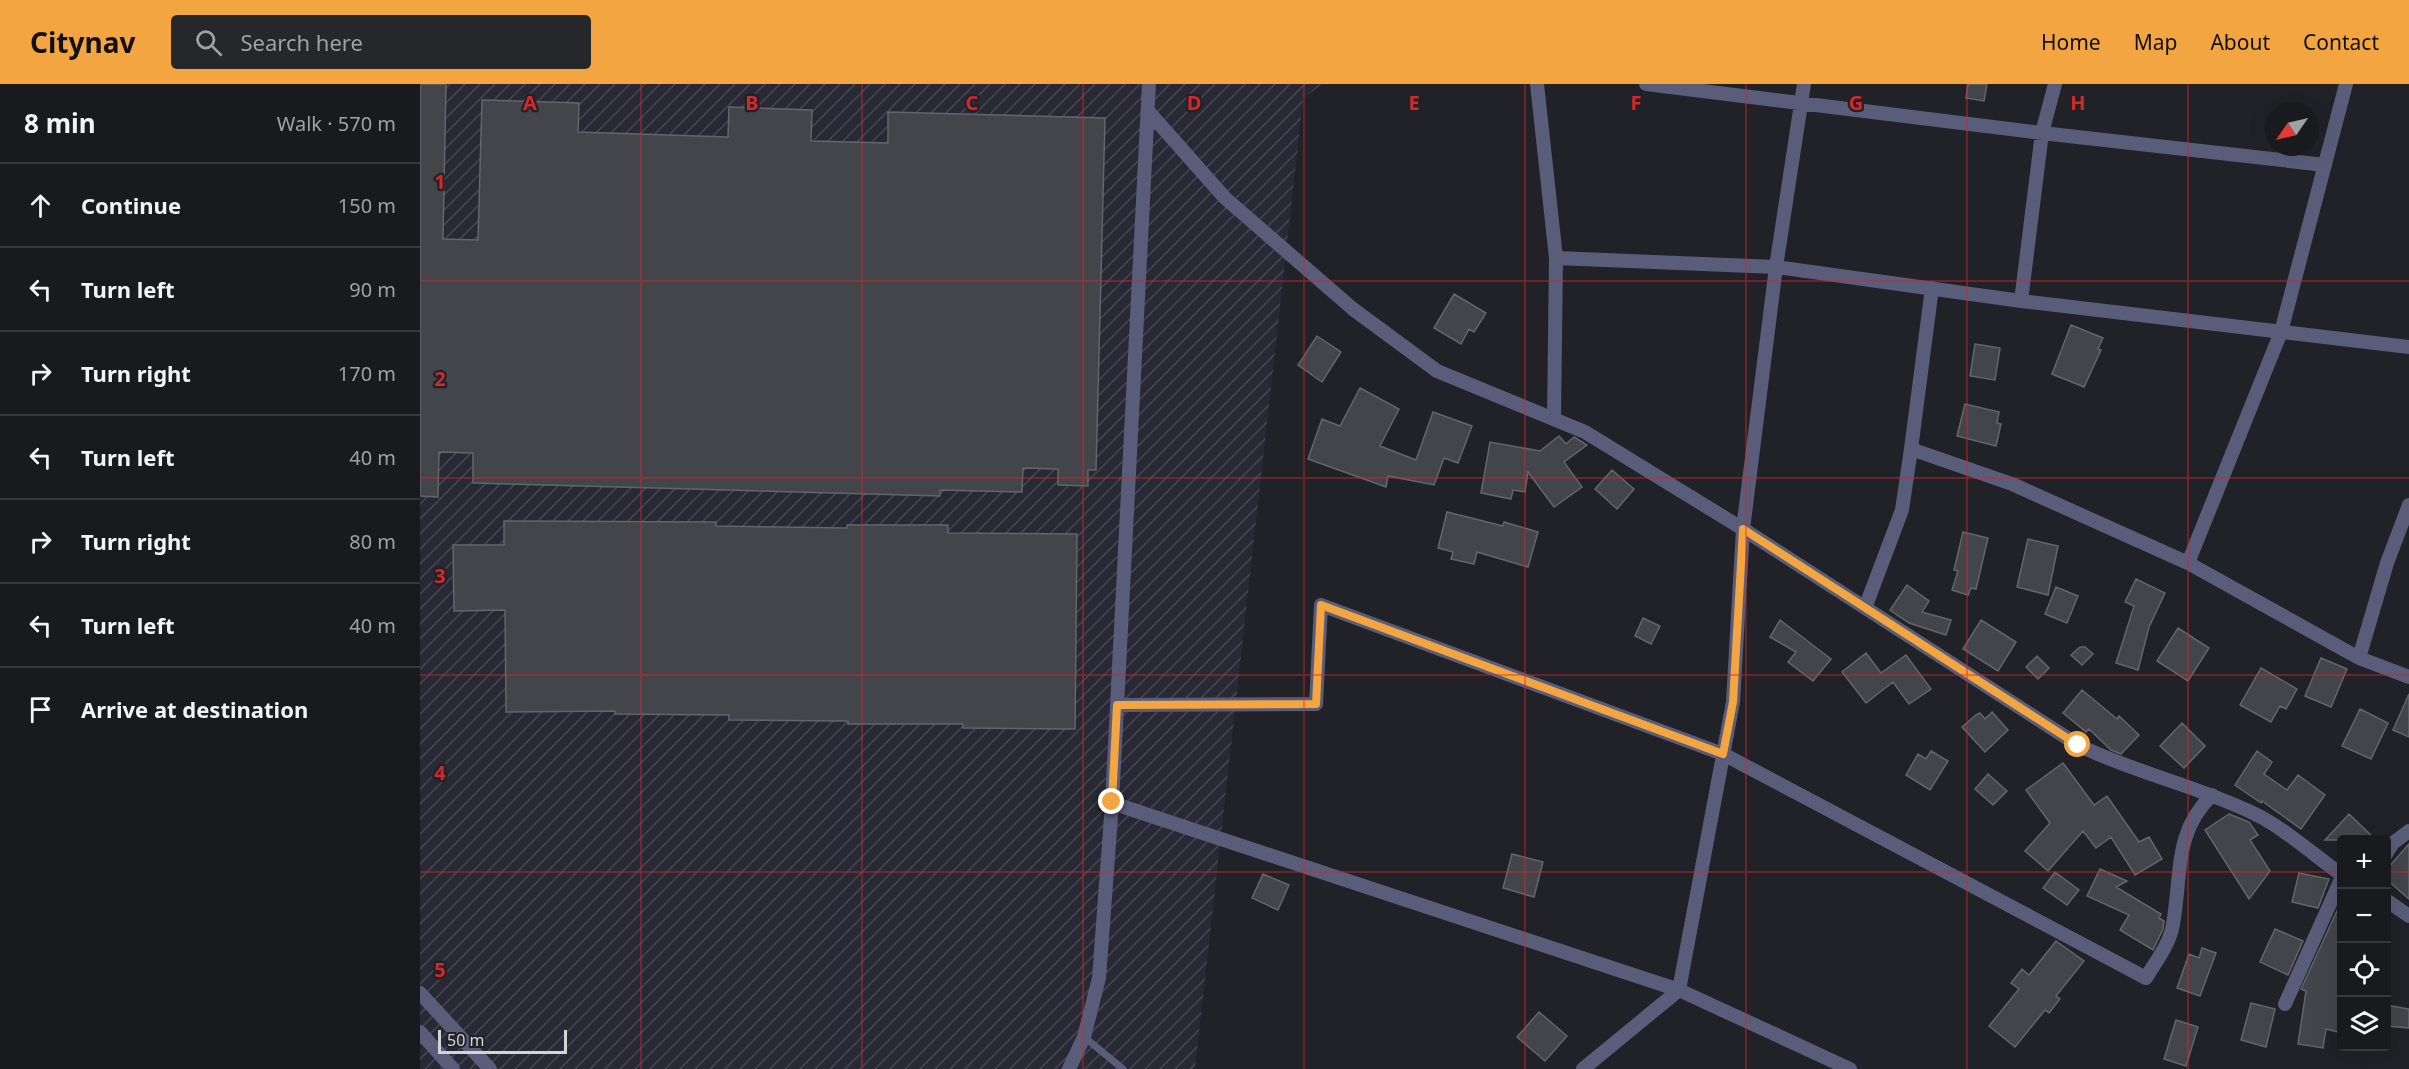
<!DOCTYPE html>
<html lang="en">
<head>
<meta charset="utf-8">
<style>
  body { margin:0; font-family:"Noto Sans",sans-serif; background:#26272a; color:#f1f3f6 }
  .controls { position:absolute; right:18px; bottom:18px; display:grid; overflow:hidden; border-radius:6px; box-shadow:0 6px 24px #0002 }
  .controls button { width:54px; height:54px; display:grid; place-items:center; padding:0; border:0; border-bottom:2px solid #37383b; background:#191a1d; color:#f1f3f6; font:30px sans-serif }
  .compass { position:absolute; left:1845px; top:18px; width:54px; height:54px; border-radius:50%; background:#191a1d; box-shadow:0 6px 24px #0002; rotate:236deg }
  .scale { position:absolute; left:18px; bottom:15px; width:129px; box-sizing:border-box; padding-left:6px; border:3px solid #d4d4d8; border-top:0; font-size:16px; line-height:21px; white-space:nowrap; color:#d4d4d8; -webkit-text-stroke:4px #212227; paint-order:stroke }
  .stop { position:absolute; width:18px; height:18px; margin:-14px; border:4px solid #f2a541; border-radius:50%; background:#fff }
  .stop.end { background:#f2a541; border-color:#fff; box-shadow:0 2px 6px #0008 }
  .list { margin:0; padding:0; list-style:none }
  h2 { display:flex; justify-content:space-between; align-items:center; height:78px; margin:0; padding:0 24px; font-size:26px }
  h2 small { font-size:20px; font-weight:400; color:#9fa1a4 }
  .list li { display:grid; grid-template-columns:39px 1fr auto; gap:18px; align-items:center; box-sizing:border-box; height:84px; padding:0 24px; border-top:2px solid #37383b }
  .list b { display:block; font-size:22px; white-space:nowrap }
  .list em { font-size:20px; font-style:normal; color:#9fa1a4 }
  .icon { flex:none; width:33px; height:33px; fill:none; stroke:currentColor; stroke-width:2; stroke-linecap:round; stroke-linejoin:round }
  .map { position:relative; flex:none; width:1989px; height:985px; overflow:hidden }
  header { display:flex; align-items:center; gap:36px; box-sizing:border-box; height:84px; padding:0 30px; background:#f2a541; color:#111 }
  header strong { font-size:28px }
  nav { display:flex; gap:33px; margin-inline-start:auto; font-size:21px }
  .search { width:420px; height:54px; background:#26272a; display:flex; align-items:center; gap:15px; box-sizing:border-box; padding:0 21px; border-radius:6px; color:#9fa1a4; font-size:22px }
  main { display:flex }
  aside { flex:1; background:#191a1d }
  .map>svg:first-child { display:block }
</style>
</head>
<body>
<header>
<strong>Citynav</strong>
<div class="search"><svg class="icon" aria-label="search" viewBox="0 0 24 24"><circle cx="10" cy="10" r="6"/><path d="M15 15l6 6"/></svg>Search here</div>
<nav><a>Home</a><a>Map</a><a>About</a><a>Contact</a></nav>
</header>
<main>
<aside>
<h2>8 min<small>Walk · 570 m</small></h2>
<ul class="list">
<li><svg class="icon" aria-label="ahead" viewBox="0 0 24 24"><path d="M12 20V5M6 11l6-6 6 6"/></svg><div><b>Continue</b></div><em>150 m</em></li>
<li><svg class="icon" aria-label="left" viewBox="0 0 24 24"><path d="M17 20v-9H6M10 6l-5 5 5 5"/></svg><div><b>Turn left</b></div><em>90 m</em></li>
<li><svg class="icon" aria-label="right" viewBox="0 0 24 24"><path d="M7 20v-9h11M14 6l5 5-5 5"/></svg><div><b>Turn right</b></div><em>170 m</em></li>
<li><svg class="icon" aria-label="left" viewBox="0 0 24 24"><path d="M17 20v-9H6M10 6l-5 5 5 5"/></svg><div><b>Turn left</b></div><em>40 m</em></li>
<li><svg class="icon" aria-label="right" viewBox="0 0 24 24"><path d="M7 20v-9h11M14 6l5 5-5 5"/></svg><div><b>Turn right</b></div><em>80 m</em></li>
<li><svg class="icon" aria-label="left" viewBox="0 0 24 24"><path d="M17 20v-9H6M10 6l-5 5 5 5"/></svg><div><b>Turn left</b></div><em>40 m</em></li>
<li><svg class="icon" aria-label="arrive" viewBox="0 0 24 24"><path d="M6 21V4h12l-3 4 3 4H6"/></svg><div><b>Arrive at destination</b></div></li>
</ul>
</aside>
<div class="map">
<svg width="1989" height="985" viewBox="0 0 1989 985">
  <defs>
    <pattern id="industrial-furrows" width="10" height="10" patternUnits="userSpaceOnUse" patternTransform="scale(1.5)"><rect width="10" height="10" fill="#282934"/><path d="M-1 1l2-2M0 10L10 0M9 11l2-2" fill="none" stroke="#464751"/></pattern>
  </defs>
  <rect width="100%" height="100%" fill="#212227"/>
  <!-- industrial -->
  <path fill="url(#industrial-furrows)" d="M0,0H902L883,15L775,985H0Z"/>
  <!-- building -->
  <path fill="#44454b" stroke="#64656b" stroke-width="1.5" d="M0,0H26L23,155L58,156L62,16L159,19L158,48L308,53L309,23L392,26L391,57L468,59V28L685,34L676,386H668V402L638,401V385L603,384L602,408L520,406V412L53,399V369L19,368L18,413L0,412Z
    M1548,0H1567L1564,17L1546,14Z
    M1034,210L1066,229L1054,248L1049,245L1041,260L1014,244Z
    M1651,241L1683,254L1678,265L1681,266L1664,303L1632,290Z
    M897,252L921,268L902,298L878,281Z
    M1555,260L1580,264L1575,296L1550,292Z
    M940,304L979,325L960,362L996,376L1013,328L1052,342L1038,379L1024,374L1014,401L968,392L966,403L888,375L902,335L920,342Z
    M1545,320L1579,328L1577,339L1581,340L1576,362L1537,352Z
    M1139,352L1146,360L1154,353L1167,361L1144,378L1162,403L1134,423L1108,388L1105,408L1093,406L1091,415L1061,409L1070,358L1120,367Z
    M1192,386L1214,405L1197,425L1175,405Z
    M1027,428L1083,442L1084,438L1118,448L1108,483L1057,468L1054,480L1031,475L1033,468L1018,464Z
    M84,437L296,438V442L427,444V441H528V449L657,450L655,645L543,644V640H428V637L309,636V631L195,630V627L86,628L85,526L34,527L33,461H84Z
    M1543,448L1568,454L1556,505L1551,504L1548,511L1532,506L1538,487L1534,486Z
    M1608,455L1638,462L1628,511L1597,503Z
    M1716,495L1745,509L1729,543L1718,586L1696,579L1714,522L1705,518Z
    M1487,501L1509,517L1502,528L1531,536L1526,551L1489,539L1470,526Z
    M1636,503L1658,512L1647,539L1625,530Z
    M1223,534L1240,542L1231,560L1215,552Z
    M1360,536L1411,575L1393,597L1368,578L1376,568L1350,553Z
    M1561,536L1596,558L1578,587L1543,565Z
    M1758,544L1789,564L1768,597L1737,577Z
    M1660,563H1665L1673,570L1662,581L1651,571Z
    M1446,569L1461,589L1486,571L1511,605L1489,620L1473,598L1446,619L1422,588Z
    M1617,572L1629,584L1618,595L1606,583Z
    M1901,574L1927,585L1911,623L1885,612Z
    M1841,584L1877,605L1866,625L1860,622L1851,638L1820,621Z
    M1662,606L1697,635L1699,632L1719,651L1701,670L1691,666L1669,645L1666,648L1643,629Z
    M1989,610V653L1973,646Z
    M1940,625L1968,639L1951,675L1922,662Z
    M1572,628L1588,646L1565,668L1542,643L1556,631L1560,629L1565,635Z
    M1762,639L1785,662L1764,684L1740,662Z
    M1511,667L1528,677L1510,706L1486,691L1498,670L1506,675Z
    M1837,667L1852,678L1844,690L1867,706L1878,691L1905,711L1881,745L1842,717L1841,719L1815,701Z
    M1643,679L1674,721L1687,712L1719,758L1729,753L1742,775L1715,791L1691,753L1676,764L1663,747L1628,787L1605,767L1630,739L1606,706Z
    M1568,690L1587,707L1573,721L1555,705Z
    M1809,730L1829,738L1838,751L1830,756L1850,787L1829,815L1785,746Z
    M1929,730L1956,756H1905Z
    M1989,760V815L1966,795V786Z
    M1092,770L1123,778L1114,813L1083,804Z
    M1680,785L1707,797L1696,803L1741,830L1739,834L1744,837L1743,845L1733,866L1700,846L1709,831L1667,812Z
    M1635,788L1659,806L1647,821L1623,804Z
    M1879,789L1909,795L1898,824L1872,818Z
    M843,790L869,801L858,826L832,814Z
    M1922,816V949L1906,945L1903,964L1878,960L1886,907L1881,905Z
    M1855,845L1883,857L1868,891L1840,878Z
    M1636,857L1664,877L1636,912L1640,915L1629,929L1625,926L1595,963L1569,942L1599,905L1591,899L1602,885L1609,891Z
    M1782,864L1796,869L1780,912L1757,904L1769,870L1779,874Z
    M1831,919L1855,925L1846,963L1821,956Z
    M1966,921L1989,925V944L1966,942Z
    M1119,928L1147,952L1125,977L1097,953Z
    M1756,936L1778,943L1766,982L1744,975Z"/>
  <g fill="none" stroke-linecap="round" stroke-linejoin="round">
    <!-- lane -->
    <path stroke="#5a5d79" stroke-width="7" d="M664,953L703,985"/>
    <!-- street -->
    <path stroke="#5a5d79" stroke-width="14" d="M1117,0L1136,174L1134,335
      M1226,0L1622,49L1905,81
      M728,27L805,114L933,225L1017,287L1165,348L1323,445L1658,661C1715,689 1778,702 1835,730C1864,744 1895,772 1922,791
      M1136,174L1356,183L1601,217L1989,263
      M1601,217L1622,49L1635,0
      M1491,365L1512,204
      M1768,479L1861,248L1926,0
      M1445,524L1482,426L1491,365L1592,400L1768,479L1939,574L1989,593
      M1939,574L1967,479L1989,421
      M697,621L896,620L901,521L1303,670L1726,894C1736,877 1750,860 1753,840C1762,791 1753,749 1792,711
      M692,719L1259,906L1430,985
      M1966,770L1973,759L1989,747
      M1966,816L1989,832
      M0,909L70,985
      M1865,920L1922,793
      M0,948L33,985
      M649,985L664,953L679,894L692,719L729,0
      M1163,985L1259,906L1313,618L1323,445L1356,183L1384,0"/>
  </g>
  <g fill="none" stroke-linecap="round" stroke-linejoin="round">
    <!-- route -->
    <path stroke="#f2a541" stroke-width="8" d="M692,718L697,621L896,620L901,521L1303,670L1313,618L1323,445L1658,661"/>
  </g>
  <!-- grid -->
  <path fill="none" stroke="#d62828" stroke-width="1.5" stroke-opacity="0.55" d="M221,0V985M442,0V985M663,0V985M884,0V985M1105,0V985M1326,0V985M1547,0V985M1768,0V985M0,197H1989M0,394H1989M0,591H1989M0,788H1922M1966,788H1989"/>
  <g font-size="20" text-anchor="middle" font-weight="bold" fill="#d62828" stroke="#212227" stroke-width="4.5" stroke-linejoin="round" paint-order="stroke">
    <text x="110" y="26">A</text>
    <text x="332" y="26">B</text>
    <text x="552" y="26">C</text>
    <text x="774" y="26">D</text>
    <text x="994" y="26">E</text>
    <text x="1216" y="26">F</text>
    <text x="1436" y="26">G</text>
    <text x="1658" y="26">H</text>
    <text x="20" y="105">1</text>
    <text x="20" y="302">2</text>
    <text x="20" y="499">3</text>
    <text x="20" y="696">4</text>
    <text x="20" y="893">5</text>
  </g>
</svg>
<div class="controls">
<button>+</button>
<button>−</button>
<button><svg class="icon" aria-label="locate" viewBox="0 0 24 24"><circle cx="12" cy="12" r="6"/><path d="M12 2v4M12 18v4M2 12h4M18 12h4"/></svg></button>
<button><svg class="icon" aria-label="layers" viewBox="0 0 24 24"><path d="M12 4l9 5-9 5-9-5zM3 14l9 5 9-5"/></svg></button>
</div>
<svg class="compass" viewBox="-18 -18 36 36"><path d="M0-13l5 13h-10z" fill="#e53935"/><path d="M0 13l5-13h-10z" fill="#9fa1a4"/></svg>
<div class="scale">50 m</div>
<div class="stop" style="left:1658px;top:661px"></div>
<div class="stop end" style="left:692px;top:718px"></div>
</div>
</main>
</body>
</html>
